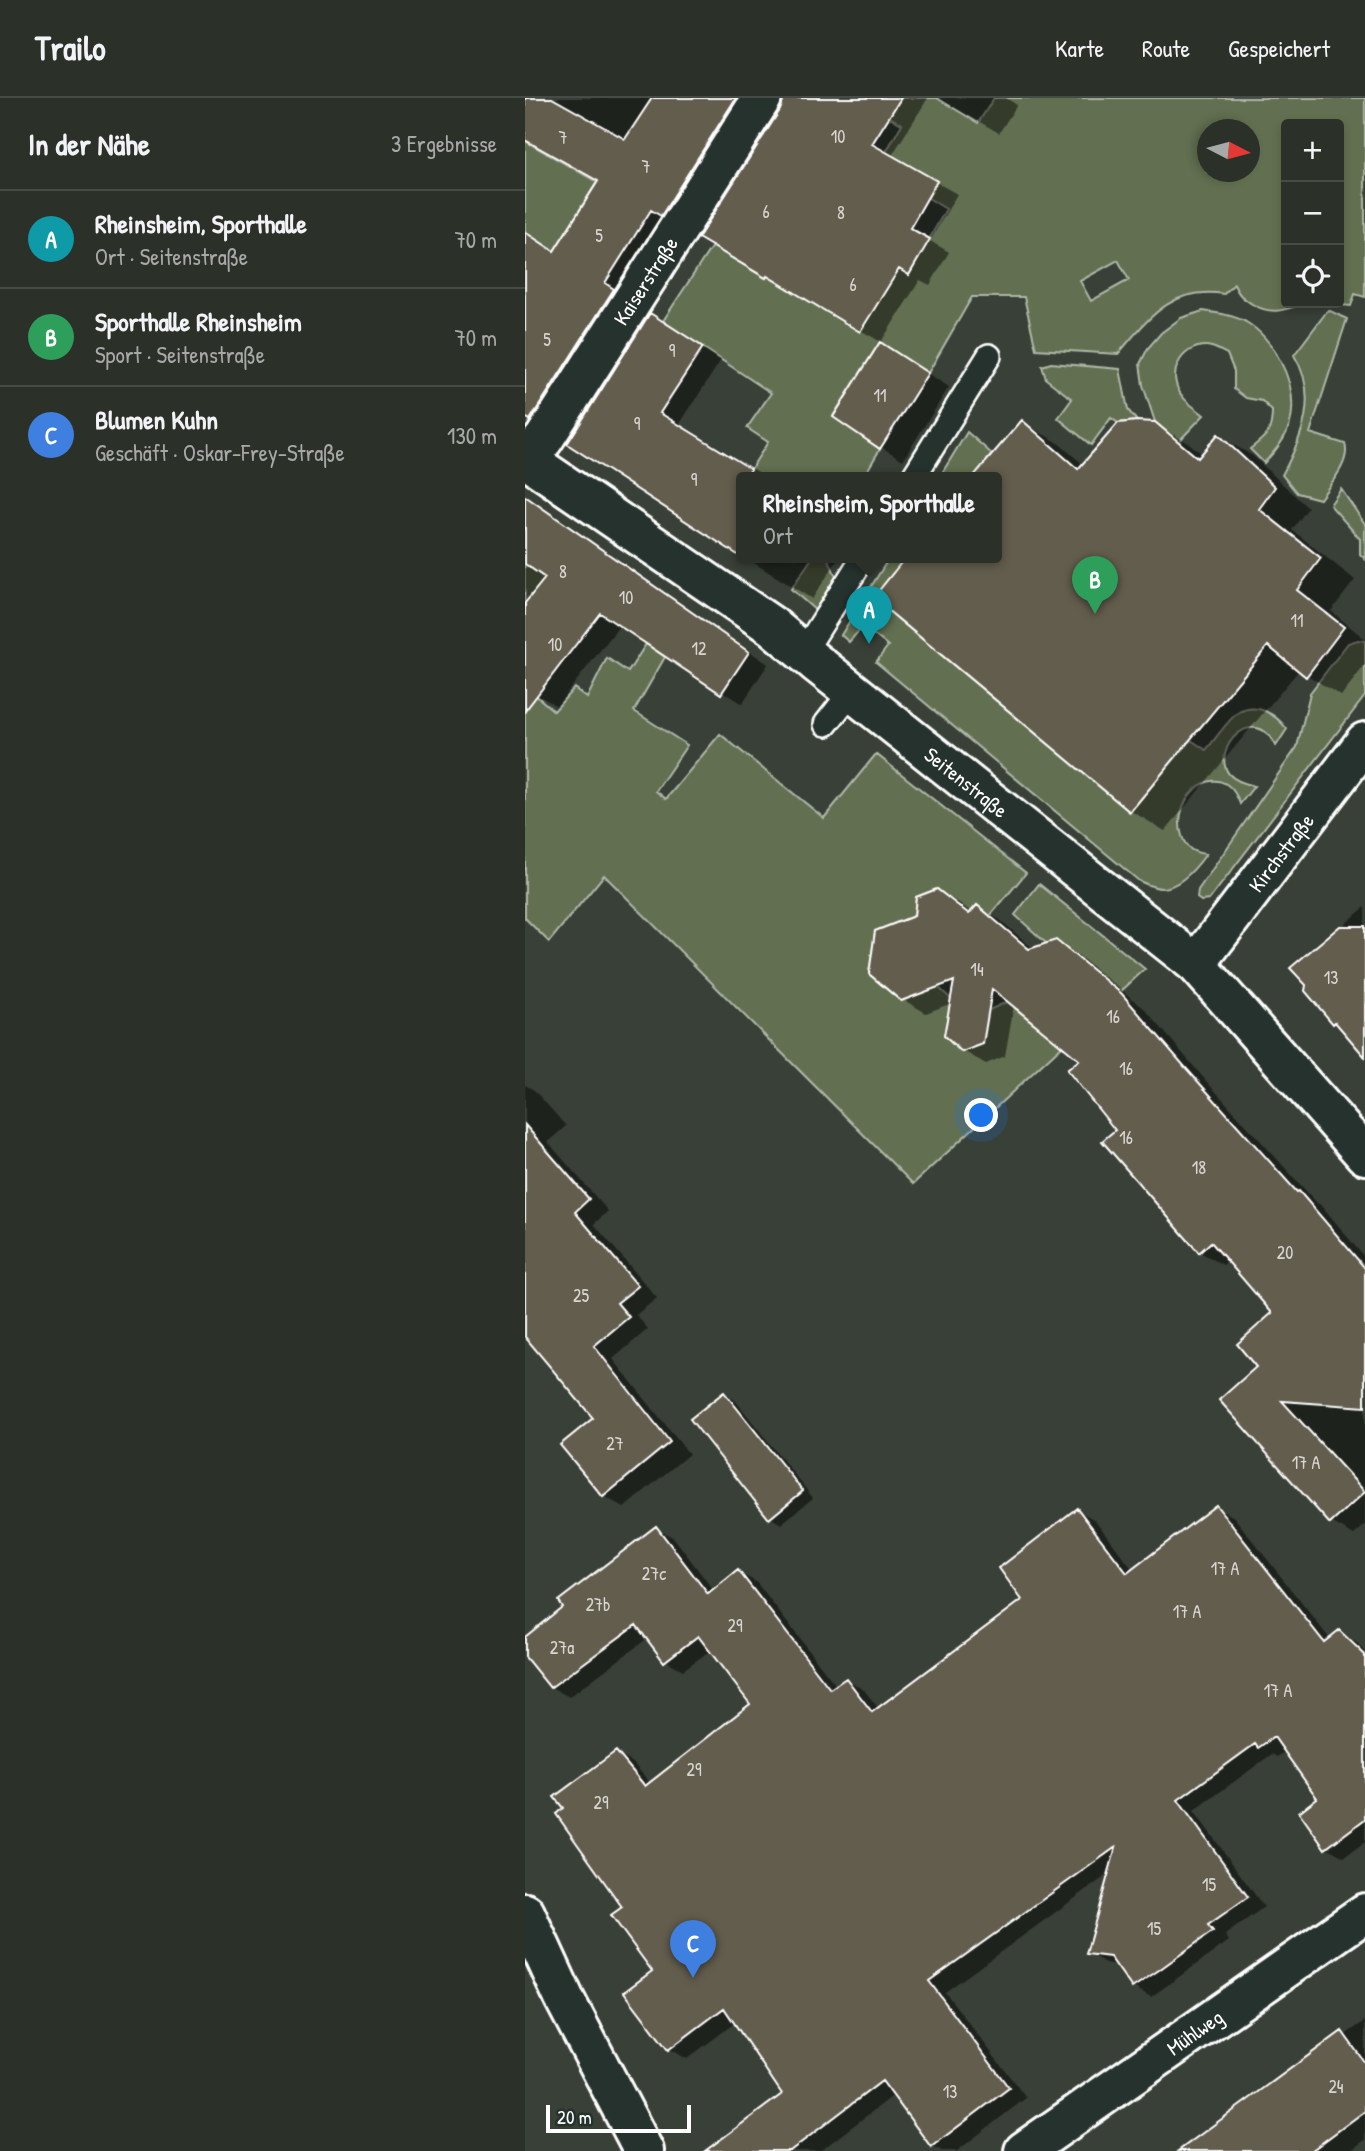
<!DOCTYPE html>
<html lang="de">
<head>
<meta charset="utf-8">
<style>
  body { margin:0; font-family:"Patrick Hand",sans-serif; background:#333831; color:#f1f3f6 }
  .controls { position:absolute; right:21px; top:21px; display:grid; overflow:hidden; border-radius:7px; box-shadow:0 4px 10px #0003 }
  .controls button { width:63px; height:63px; display:grid; place-items:center; padding:0; border:0; border-bottom:2px solid #474b46; background:#2b3029; color:#f1f3f6; font:35px sans-serif }
  .compass { position:absolute; left:672px; top:21px; width:63px; height:63px; border-radius:50%; background:#2b3029; box-shadow:0 4px 10px #0003; rotate:96deg }
  .scale { position:absolute; left:21px; bottom:18px; width:145px; box-sizing:border-box; padding-left:7px; border:4px solid #fff; border-top:0; font-size:19px; line-height:24px; white-space:nowrap; color:#fff; -webkit-text-stroke:5px #26332d; paint-order:stroke }
  .you { position:absolute; left:457px; top:1018px; width:24px; height:24px; margin:-18px; border:5px solid #fff; border-radius:50%; background:#1a73e8; box-shadow:0 0 0 10px #1a73e833 }
  .badge { display:grid; place-items:center; width:46px; height:46px; border-radius:50%; background:#d6ab8b; color:#fff; font-size:23px; font-weight:700 }
  .pin { position:absolute; translate:-50% -58px; filter:drop-shadow(0 2px 4px #0008) }
  .pin::after { content:''; position:absolute; top:37px; width:24px; height:21px; background:inherit; clip-path:polygon(0 0,100% 0,50% 100%) }
  .popup { position:absolute; left:211px; top:374px; width:266px; height:91px; box-sizing:border-box; display:grid; place-content:center; border-radius:7px; background:#2b3029; filter:drop-shadow(0 2px 5px #0005); font-size:23px; white-space:nowrap; color:#a6a9a8 }
  .popup b { font-size:26px; color:#f1f3f6 }
  .popup::after { content:''; position:absolute; left:50%; top:100%; margin-left:-14px; border:14px solid transparent; border-top-color:#2b3029 }
  .list { margin:0; padding:0; list-style:none }
  h2 { display:flex; justify-content:space-between; align-items:center; height:91px; margin:0; padding:0 28px; font-size:30px }
  h2 small { font-size:23px; font-weight:400; color:#a6a9a8 }
  .list li { display:grid; grid-template-columns:46px 1fr auto; gap:21px; align-items:center; box-sizing:border-box; height:98px; padding:0 28px; border-top:2px solid #474b46 }
  .list b { display:block; font-size:26px; white-space:nowrap }
  .list p { margin:0; font-size:23px; white-space:nowrap; color:#a6a9a8 }
  .list em { font-size:23px; font-style:normal; color:#a6a9a8 }
  .icon { flex:none; width:38px; height:38px; fill:none; stroke:currentColor; stroke-width:2; stroke-linecap:round; stroke-linejoin:round }
  .map { position:relative; flex:none; width:840px; height:2053px; overflow:hidden }
  header { display:flex; align-items:center; gap:42px; box-sizing:border-box; height:98px; padding:0 35px; background:#2b3029; border-bottom:2px solid #474b46 }
  header strong { font-size:33px }
  nav { display:flex; gap:38px; margin-inline-start:auto; font-size:24px }
  main { display:flex }
  aside { flex:1; background:#2b3029 }
  .map>svg:first-child { display:block }
</style>
</head>
<body>
<header>
<strong>Trailo</strong>
<nav><a>Karte</a><a>Route</a><a>Gespeichert</a></nav>
</header>
<main>
<aside>
<h2>In der Nähe<small>3 Ergebnisse</small></h2>
<ul class="list">
<li><span class="badge" style="background:#0f9aa8">A</span><div><b>Rheinsheim, Sporthalle</b><p>Ort · Seitenstraße</p></div><em>70 m</em></li>
<li><span class="badge" style="background:#2e9e5b">B</span><div><b>Sporthalle Rheinsheim</b><p>Sport · Seitenstraße</p></div><em>70 m</em></li>
<li><span class="badge" style="background:#3f7fe0">C</span><div><b>Blumen Kuhn</b><p>Geschäft · Oskar-Frey-Straße</p></div><em>130 m</em></li>
</ul>
</aside>
<div class="map">
<svg width="840" height="2053" viewBox="0 0 840 2053">
  <rect width="100%" height="100%" fill="#394037"/>
  <filter id="ink" filterUnits="userSpaceOnUse"><feTurbulence type="fractalNoise" baseFrequency=".0143" numOctaves="2"/><feDisplacementMap in="SourceGraphic" scale="14" xChannelSelector="R" yChannelSelector="G"/><feConvolveMatrix kernelMatrix="1 2 1 2 8 2 1 2 1" color-interpolation-filters="sRGB"/></filter>
  <g filter="url(#ink)">
    <!-- green -->
    <path fill="#626f51" stroke="#b0b7a8" stroke-width="2" fill-rule="evenodd" d="M376,0H412L453,25L469,0H840V199L830,196L826,208L816,207L814,203V26H761V205H780C760,212 747,218 727,206C718,200 713,197 709,186L699,196C646,188 624,220 593,256L511,251L499,199H447L403,275L355,244L308,318L355,351L338,380H220L243,344L222,330L246,295L138,223L187,148L240,180L268,140L335,233L374,171L384,177L421,111L403,100L412,83L361,54L377,26L364,19ZM682,32H724V74H682ZM593,162L604,182L566,203L555,183Z
      M0,43L72,84L24,161L0,139Z
      M803,212L822,221L785,335L820,346C826,364 805,386 795,401L772,395L757,377C778,338 794,298 769,257Z
      M678,213C693,215 708,217 721,224C748,240 770,282 767,313C766,335 753,350 739,365L725,351C741,338 747,335 747,313L737,303L721,300L709,291V273L702,256C696,253 688,248 681,248C655,248 640,278 658,299C663,306 672,311 679,317L653,344L630,324L618,287L615,266L623,250L636,235L656,220Z
      M526,265L595,271L603,312L612,323L593,325L586,320L566,347L533,320L547,301L521,281L517,268Z
      M442,334L467,356L448,380H414Z
      M816,391L840,426V461L835,456V441L805,407Z
      M287,460H303L312,481L291,513L266,491Z
      M364,460H380L348,500L605,714L666,642L681,652C689,643 704,620 714,614C733,604 751,617 762,631L751,648C729,603 685,652 704,676C710,683 721,686 729,688L715,706C697,655 644,698 657,738C661,751 669,755 681,756C671,770 655,790 636,790C629,790 621,786 614,783L351,564L363,548L338,528L324,544L316,537Z
      M0,466L20,480L0,505Z
      M833,542L840,543V598L684,802L676,803L672,800L673,792L772,649L785,595L823,545Z
      M121,546L140,559L109,613L162,647L131,693L141,701L195,636L299,720L351,656L501,775L465,818L452,807L444,816L412,791L391,799L389,818L350,833L344,876L376,903L413,889L426,901L419,938L436,954L458,946L464,912L482,904L510,926L553,910L521,845L490,817L514,786L620,871L388,1086L79,777L24,844L0,820V588L29,613L49,590L62,600L82,560L103,574Z"/>
    <!-- shadow -->
    <path fill="#0007" d="M0,0H238L26,332L2,318L0,320V135L30,154L75,82L0,41Z
      M261,0H403L366,59L432,96L405,143L424,154L405,187L395,182L356,244L176,140L257,12Z
      M413,0H481L492,7L474,35Z
      M146,229L196,262L154,327L243,380H216V457L44,345Z
      M356,246L424,289L378,362L356,349Z
      M497,324L532,344L559,367L630,326L665,346L678,357L693,338L728,358L783,410L767,432L830,482L806,513L840,541V567L816,598L774,572L640,733L606,713L472,460V380Z
      M0,398L243,566L217,606L95,527L32,608L12,597L0,586Z
      M221,460H314L287,501Z
      M412,792L436,806L447,815L452,809L475,822L509,851L531,844L554,858L620,911L682,984L792,1105L797,1108L840,1160V1427L829,1437L806,1424L733,1269L749,1215L703,1162L698,1167L675,1154L592,1032L557,962L489,907L480,958L461,966L438,953L427,905L401,915L377,901L390,819Z
      M840,809V956L817,929L809,924L768,870Z
      M0,987L9,992L41,1028L23,1044L83,1113L69,1126L132,1200L111,1217L123,1231L88,1261L164,1356L99,1410L79,1398L71,1320L0,1236Z
      M199,1296L210,1302L288,1400L256,1426L245,1419Z
      M691,1409L709,1419L805,1541L814,1535L832,1545L840,1553V1744L819,1759L801,1749L795,1700L761,1653L752,1659L747,1656L669,1713L739,1809L700,1837L704,1843L626,1899L608,1889L592,1867L580,1865L563,1855L585,1775L420,1894L501,2000L432,2053H417L407,2048L369,1997L295,2053H183L259,1996L211,1924L162,1961L144,1951L130,1873L99,1809L91,1655L108,1665L126,1686L227,1607L186,1552L158,1572L140,1562L123,1540L44,1599L26,1589L0,1556V1541L131,1430L149,1440L189,1493L213,1474L231,1484L312,1589L322,1582L339,1592L354,1611L500,1503L552,1412L570,1422L608,1472Z
      M840,1923V2042L825,2053H655L817,1936L820,1937Z"/>
    <!-- building -->
    <path fill="#645d4d" stroke="#fff" stroke-width="2" d="M0,0H27L100,41L127,0H211L136,118L126,112L80,185L89,191L5,322L0,319V134L29,153L73,83L0,42Z
      M259,0H376L347,46L412,83L385,130L405,141L384,177L374,171L335,234L242,178L241,180L173,140L255,12Z
      M125,215L178,249L135,315L226,371L220,380H216V459L42,346Z
      M355,244L403,275L355,351L308,319Z
      M497,322L553,371L593,325L612,323L630,324L673,360L693,336L750,389L734,411L796,460L772,492L819,529L781,579L743,548L605,714L348,500L380,460H472V380H447Z
      M0,398L224,554L196,596L75,515L0,613V505L20,480L0,466Z
      M412,791L444,816L452,807L504,851L531,842L597,896L660,969L772,1094L774,1093L840,1170V1309L757,1303L840,1394L805,1426L694,1302L731,1269L712,1246L747,1215L686,1144L674,1155L577,1043L590,1032L542,972L554,962L467,891L458,946L437,954L419,938L429,883L376,903L344,876L350,833L389,818L391,799Z
      M815,828H840V959L810,924L808,926L780,893L781,887L765,870Z
      M0,1027L64,1101L50,1114L113,1188L92,1205L104,1219L69,1248L145,1344L78,1399L35,1347L68,1320L0,1239Z
      M199,1294L278,1393L244,1421L165,1321Z
      M691,1407L799,1544L814,1532L840,1557V1721L800,1751L774,1714L792,1700L749,1639L733,1650L730,1646L653,1702L723,1799L683,1827L688,1833L634,1872L607,1890L585,1859L561,1856L591,1749L404,1883L484,1990L406,2049L357,1983L265,2053H180L257,1996L199,1910L143,1952L99,1894L127,1873L86,1817L97,1809L31,1716L38,1710L29,1699L91,1653L120,1688L225,1606L173,1538L139,1564L111,1527L25,1590L0,1559V1539L37,1509L33,1503L131,1428L183,1496L213,1472L305,1591L321,1580L347,1614L497,1502L474,1470L552,1410L602,1475Z
      M817,1933L840,1965V2013L786,2053H653Z"/>
    <g fill="none" stroke-linecap="round" stroke-linejoin="round">
      <defs>
        <path id="lane" d="M388,380L464,258
          M278,555L338,460
          M301,626L327,593"/>
        <g id="street">
          <path id="s1" d="M0,360L247,528L290,564L671,866L840,1057"/>
          <path id="s2" d="M0,363L19,341L237,0"/>
          <path id="s3" d="M671,866L840,644"/>
          <path id="s4" d="M499,2053L840,1815"/>
        </g>
        <path id="secondary" d="M0,1815L39,1900L119,2053"/>
      </defs>
      <!-- lane casing -->
      <use href="#lane" stroke="#fff" stroke-width="28"/>
      <!-- street casing -->
      <use href="#street" stroke="#fff" stroke-width="44"/>
      <!-- secondary casing -->
      <use href="#secondary" stroke="#fff" stroke-width="44"/>
      <!-- lane -->
      <use href="#lane" stroke="#26332d" stroke-width="23"/>
      <!-- street -->
      <use href="#street" stroke="#26332d" stroke-width="38"/>
      <!-- secondary -->
      <use href="#secondary" stroke="#26332d" stroke-width="38"/>
    </g>
  </g>
  <g text-anchor="middle" dominant-baseline="central" stroke-width="5" stroke-linejoin="round" paint-order="stroke">
    <!-- number labels -->
    <g font-size="18" fill="#d8d6d2">
      <text x="313" y="38">10</text>
      <text x="38" y="39">7</text>
      <text x="121" y="68">7</text>
      <text x="241" y="113">6</text>
      <text x="316" y="114">8</text>
      <text x="74" y="137">5</text>
      <text x="328" y="186">6</text>
      <text x="22" y="241">5</text>
      <text x="147" y="252">9</text>
      <text x="355" y="297">11</text>
      <text x="112" y="325">9</text>
      <text x="169" y="381">9</text>
      <text x="38" y="473">8</text>
      <text x="101" y="499">10</text>
      <text x="772" y="522">11</text>
      <text x="30" y="546">10</text>
      <text x="174" y="550">12</text>
      <text x="452" y="871">14</text>
      <text x="806" y="879">13</text>
      <text x="588" y="918">16</text>
      <text x="601" y="970">16</text>
      <text x="601" y="1039">16</text>
      <text x="674" y="1069">18</text>
      <text x="760" y="1154">20</text>
      <text x="56" y="1197">25</text>
      <text x="90" y="1345">27</text>
      <text x="781" y="1364">17 A</text>
      <text x="700" y="1470">17 A</text>
      <text x="129" y="1475">27c</text>
      <text x="73" y="1506">27b</text>
      <text x="662" y="1513">17 A</text>
      <text x="210" y="1527">29</text>
      <text x="37" y="1549">27a</text>
      <text x="753" y="1592">17 A</text>
      <text x="169" y="1671">29</text>
      <text x="76" y="1704">29</text>
      <text x="684" y="1786">15</text>
      <text x="629" y="1830">15</text>
      <text x="811" y="1988">24</text>
      <text x="425" y="1993">13</text>
    </g>
    <!-- street labels -->
    <g font-size="21" fill="#fff" stroke="#26332d">
      <text stroke="none"><textPath href="#s2" startOffset="217">Kaiserstraße</textPath></text>
      <text stroke="none"><textPath href="#s1" startOffset="548">Seitenstraße</textPath></text>
      <text stroke="none"><textPath href="#s3" startOffset="140">Kirchstraße</textPath></text>
      <text stroke="none"><textPath href="#s4" startOffset="208">Mühlweg</textPath></text>
    </g>
  </g>
</svg>
<div class="controls">
<button>+</button>
<button>−</button>
<button><svg class="icon" aria-label="locate" viewBox="0 0 24 24"><circle cx="12" cy="12" r="6"/><path d="M12 2v4M12 18v4M2 12h4M18 12h4"/></svg></button>
</div>
<svg class="compass" viewBox="-18 -18 36 36"><path d="M0-13l5 13h-10z" fill="#e53935"/><path d="M0 13l5-13h-10z" fill="#a6a9a8"/></svg>
<div class="scale">20 m</div>
<div class="you"></div>
<div class="pin badge" style="left:344px;top:546px;background:#0f9aa8">A</div>
<div class="popup"><b>Rheinsheim, Sporthalle</b>Ort</div>
<div class="pin badge" style="left:570px;top:516px;background:#2e9e5b">B</div>
<div class="pin badge" style="left:168px;top:1880px;background:#3f7fe0">C</div>
</div>
</main>
</body>
</html>
